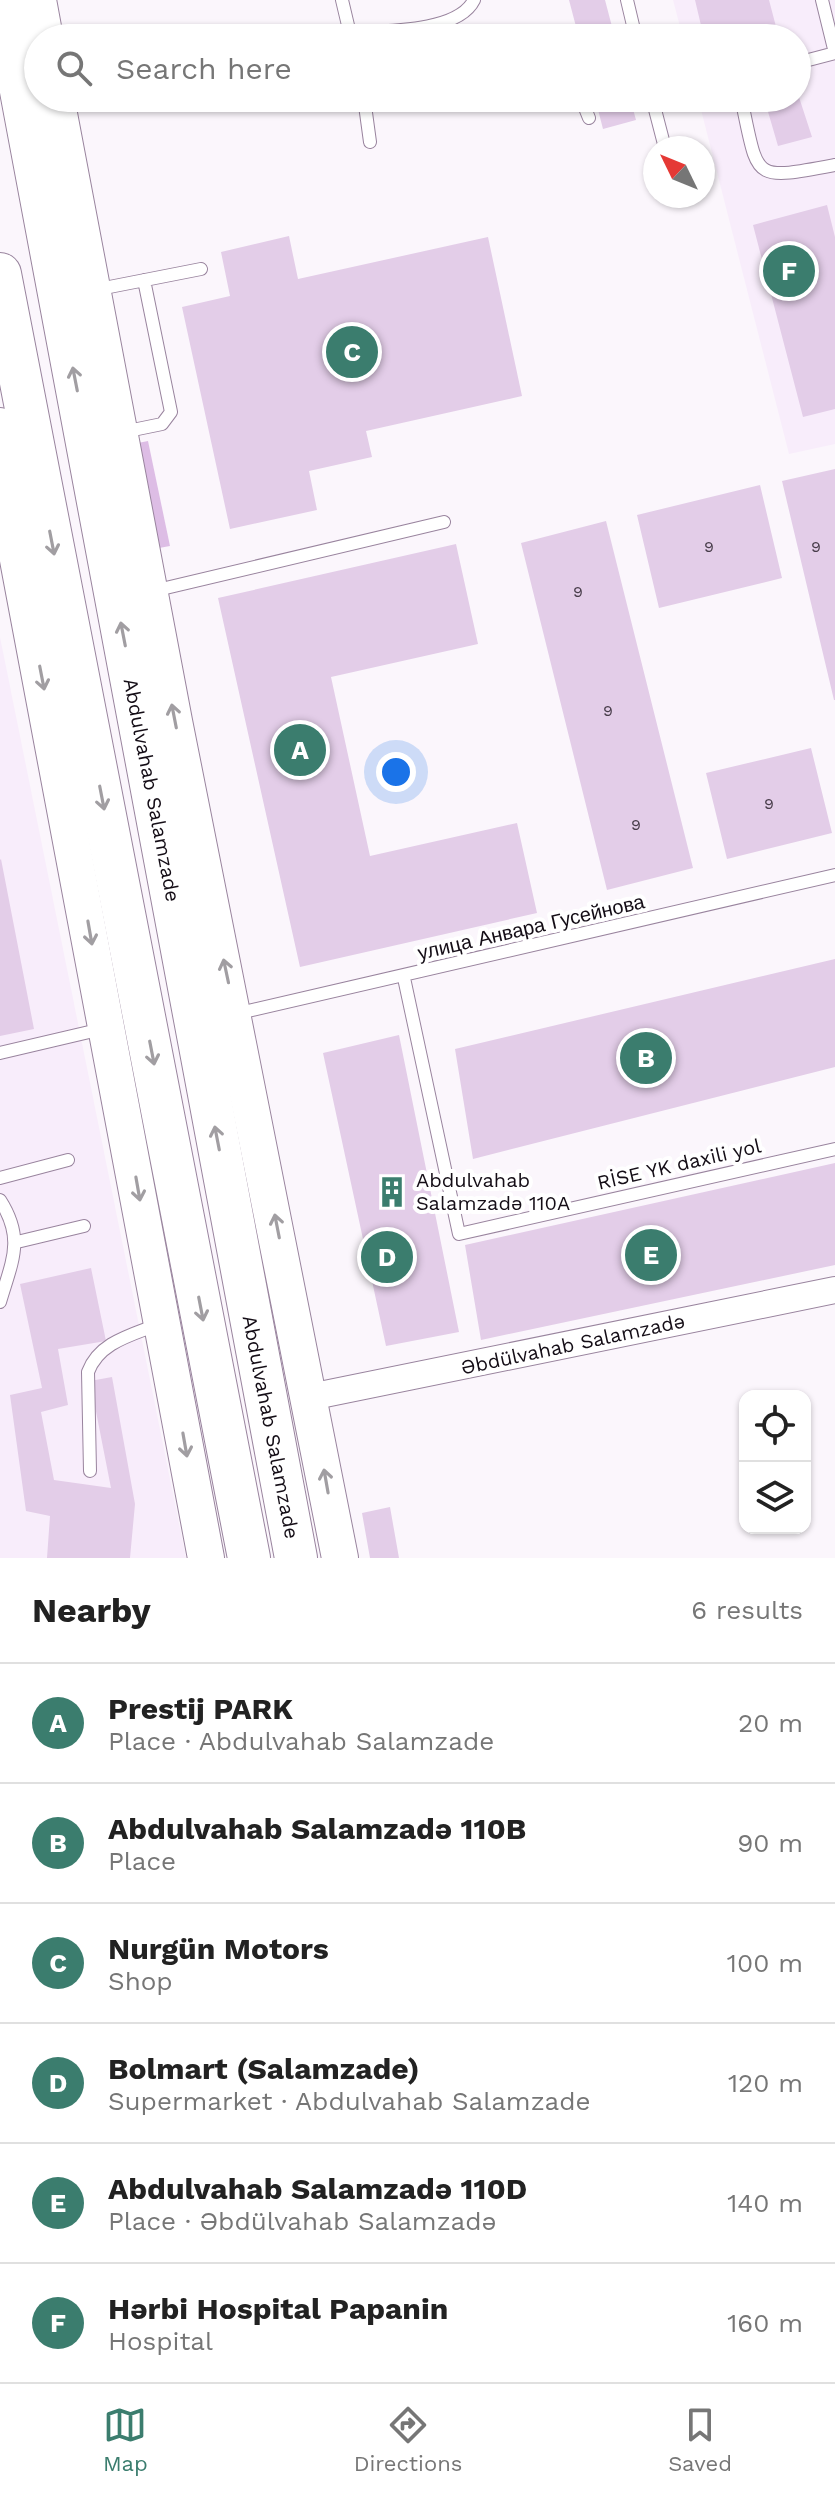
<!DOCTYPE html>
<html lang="en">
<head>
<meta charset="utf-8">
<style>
  body { margin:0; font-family:"Work Sans",sans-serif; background:#f2f2f2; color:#222 }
  .controls { position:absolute; right:24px; bottom:24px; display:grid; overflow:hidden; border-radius:16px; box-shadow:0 2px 6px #0004 }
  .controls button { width:72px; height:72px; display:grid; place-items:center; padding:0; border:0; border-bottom:2px solid #e0e0e0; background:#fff; color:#222; font:40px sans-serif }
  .compass { position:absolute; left:643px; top:136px; width:72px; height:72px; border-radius:50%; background:#fff; box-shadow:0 2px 6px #0004; rotate:313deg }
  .you { position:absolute; left:396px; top:772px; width:28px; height:28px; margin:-20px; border:6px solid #fff; border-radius:50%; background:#1a73e8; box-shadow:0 0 0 12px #1a73e833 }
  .badge { display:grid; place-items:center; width:52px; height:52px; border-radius:50%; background:#3b7d6e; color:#fff; font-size:26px; font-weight:700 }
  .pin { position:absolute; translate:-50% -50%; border:4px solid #fff; box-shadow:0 2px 8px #0006 }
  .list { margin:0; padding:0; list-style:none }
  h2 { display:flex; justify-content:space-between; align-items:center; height:104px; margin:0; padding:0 32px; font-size:34px }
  h2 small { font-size:26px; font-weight:400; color:#767676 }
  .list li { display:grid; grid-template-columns:52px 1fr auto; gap:24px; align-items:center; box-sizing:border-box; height:120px; padding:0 32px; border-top:2px solid #e0e0e0 }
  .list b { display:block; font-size:30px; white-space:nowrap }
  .list p { margin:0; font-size:26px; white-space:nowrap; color:#767676 }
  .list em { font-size:26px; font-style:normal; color:#767676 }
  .icon { flex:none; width:44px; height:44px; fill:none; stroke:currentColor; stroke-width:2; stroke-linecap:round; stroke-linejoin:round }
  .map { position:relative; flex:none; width:835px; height:1558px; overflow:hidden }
  .search { position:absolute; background:#fff; box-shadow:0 2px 6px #0004; left:24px; right:24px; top:24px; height:88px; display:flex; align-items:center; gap:20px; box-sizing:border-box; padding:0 28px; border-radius:44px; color:#767676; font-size:30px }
  .sheet { height:824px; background:#fff }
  nav { display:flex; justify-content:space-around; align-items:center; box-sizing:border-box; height:112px; border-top:2px solid #e0e0e0; background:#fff; font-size:22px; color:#767676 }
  nav a { display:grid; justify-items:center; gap:4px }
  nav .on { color:#3b7d6e }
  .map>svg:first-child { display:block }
</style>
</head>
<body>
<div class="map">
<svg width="835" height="1558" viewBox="0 0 835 1558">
  <rect width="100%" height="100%" fill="#fbf6fc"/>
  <!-- built -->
  <path fill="#f8edfb" d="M673,0H835V444L789,454L698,98H797V38H683Z
    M0,637L186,1558H0Z"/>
  <!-- green -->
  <path fill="#ddbde5" d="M148,441L170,546L159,548L138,443Z"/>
  <!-- building -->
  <path fill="#e3cde8" d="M569,0H605L615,38H579Z
    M695,0H769L779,38H704Z
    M797,91L812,137L778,146L764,98H797Z
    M595,98H630L636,120L603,129Z
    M827,205L835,237V409L803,417L753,225Z
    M289,236L298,279L488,237L522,396L366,431L372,457L309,471L317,510L230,529L182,307L230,296L221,252Z
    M835,469V700H834L782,481Z
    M760,485L782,578L659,608L637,515Z
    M606,521L693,868L607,890L521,543Z
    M456,544L478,644L331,677L370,856L517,823L537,913L300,967L218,598Z
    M811,748L832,833L727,859L706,773Z
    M1,859L34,1029L0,1036V860Z
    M835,959V1067L473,1159L455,1049Z
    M399,1035L459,1332L386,1346L323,1053Z
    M835,1163V1265L481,1340L465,1245Z
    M91,1268L106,1341L58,1349L68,1405L41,1412L54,1480L111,1488L90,1381L112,1377L135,1504L130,1558H47L50,1516L26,1511L10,1395L42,1388L20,1284Z
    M390,1507L399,1558H370L362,1513Z"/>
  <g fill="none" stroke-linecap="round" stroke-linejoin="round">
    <defs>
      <path id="service" d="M342,0L351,38
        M627,0L636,38
        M822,0L835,53
        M350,33C382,31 458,33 474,0
        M797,63L835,53
        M364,98L370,142
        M581,98L589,118
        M652,98L665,148
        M741,98C759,180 750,181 835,165
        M94,290L201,269
        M123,432L162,424L171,412L144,280
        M153,591L444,522
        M404,978L459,1234L835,1149
        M235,1014L835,875
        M0,1053L102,1029
        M0,1178L68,1160
        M0,1200C25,1239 12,1261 0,1302
        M17,1242L84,1226
        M90,1471L88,1372C99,1342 132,1335 159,1324"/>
      <path id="minor" d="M310,1397L835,1290"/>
      <path id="secondary" d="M38,0L45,38
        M56,98L174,721L340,1558
        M0,426L39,477
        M0,464L206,1558"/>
      <path id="primary" d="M4,0L296,1558
        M0,274L249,1558"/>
    </defs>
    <!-- service casing -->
    <use href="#service" stroke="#99849e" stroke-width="14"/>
    <!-- minor casing -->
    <use href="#minor" stroke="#99849e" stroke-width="28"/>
    <!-- secondary casing -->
    <use href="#secondary" stroke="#99849e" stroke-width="38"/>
    <!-- primary casing -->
    <use href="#primary" stroke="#99849e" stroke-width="44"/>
    <!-- service -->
    <use href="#service" stroke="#fff" stroke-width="12"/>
    <!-- minor -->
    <use href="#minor" stroke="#fff" stroke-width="26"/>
    <!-- secondary -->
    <use href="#secondary" stroke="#fff" stroke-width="36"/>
    <!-- primary -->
    <use href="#primary" stroke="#fff" stroke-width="42"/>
  </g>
  <!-- one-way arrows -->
  <defs><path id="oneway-shaft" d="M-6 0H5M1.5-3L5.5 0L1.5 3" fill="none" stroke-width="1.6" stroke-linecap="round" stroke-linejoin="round" transform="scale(2)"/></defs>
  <g stroke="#a19ea2">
    <use href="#oneway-shaft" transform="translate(75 379) rotate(-101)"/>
    <use href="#oneway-shaft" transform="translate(52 543) rotate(79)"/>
    <use href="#oneway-shaft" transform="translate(123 634) rotate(-101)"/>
    <use href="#oneway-shaft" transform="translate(42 678) rotate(79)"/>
    <use href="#oneway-shaft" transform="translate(174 716) rotate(-101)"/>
    <use href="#oneway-shaft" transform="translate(102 798) rotate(79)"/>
    <use href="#oneway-shaft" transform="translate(90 933) rotate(80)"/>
    <use href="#oneway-shaft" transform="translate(226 971) rotate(-102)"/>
    <use href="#oneway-shaft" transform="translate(152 1053) rotate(79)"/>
    <use href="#oneway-shaft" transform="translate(217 1138) rotate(-101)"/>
    <use href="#oneway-shaft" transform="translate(138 1189) rotate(80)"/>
    <use href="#oneway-shaft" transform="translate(277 1226) rotate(-101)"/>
    <use href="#oneway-shaft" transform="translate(201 1309) rotate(79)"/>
    <use href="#oneway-shaft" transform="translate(185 1445) rotate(80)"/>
    <use href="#oneway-shaft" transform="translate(326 1481) rotate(-100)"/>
  </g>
  <!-- icons -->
  <defs>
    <symbol id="building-bare" viewBox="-9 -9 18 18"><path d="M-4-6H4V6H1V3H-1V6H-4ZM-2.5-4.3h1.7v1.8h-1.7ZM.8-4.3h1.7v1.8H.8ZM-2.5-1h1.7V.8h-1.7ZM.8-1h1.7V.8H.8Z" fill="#3b7d6e" stroke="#fff" stroke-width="2.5" paint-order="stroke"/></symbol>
  </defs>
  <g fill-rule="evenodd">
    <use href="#building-bare" x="370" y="1170" width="44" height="44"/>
  </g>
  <g text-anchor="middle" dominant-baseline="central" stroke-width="8" stroke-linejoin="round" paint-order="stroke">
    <!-- number labels -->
    <g font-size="16" fill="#483d4a">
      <text x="709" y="546">9</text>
      <text x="816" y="546">9</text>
      <text x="578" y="591">9</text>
      <text x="608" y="710">9</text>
      <text x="769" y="803">9</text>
      <text x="636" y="824">9</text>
    </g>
    <!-- street labels -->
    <g font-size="20" fill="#140d16" stroke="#fff">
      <text transform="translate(152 790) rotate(79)">Abdulvahab Salamzade</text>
      <text transform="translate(531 927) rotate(-13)">улица Анвара Гусейнова</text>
      <text transform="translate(679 1164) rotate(-13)">RİSE YK daxili yol</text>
      <text transform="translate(573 1344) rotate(-12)">Əbdülvahab Salamzadə</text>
      <text transform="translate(271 1427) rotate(79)">Abdulvahab Salamzade</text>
    </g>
    <!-- poi labels -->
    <g font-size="20" fill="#140d16" stroke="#fff" text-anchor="start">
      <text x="416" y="1180">Abdulvahab<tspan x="416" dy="23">Salamzadə 110A</tspan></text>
    </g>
  </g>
</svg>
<div class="controls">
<button><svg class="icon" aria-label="locate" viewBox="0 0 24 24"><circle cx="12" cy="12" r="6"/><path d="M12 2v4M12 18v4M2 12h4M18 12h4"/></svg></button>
<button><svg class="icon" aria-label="layers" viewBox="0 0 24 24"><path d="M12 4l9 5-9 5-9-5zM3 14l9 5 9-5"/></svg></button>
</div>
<svg class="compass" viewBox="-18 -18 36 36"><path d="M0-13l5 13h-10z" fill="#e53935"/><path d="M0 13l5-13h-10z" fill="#767676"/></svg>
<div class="you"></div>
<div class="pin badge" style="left:300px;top:750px">A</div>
<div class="pin badge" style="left:646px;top:1058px">B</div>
<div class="pin badge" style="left:352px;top:352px">C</div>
<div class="pin badge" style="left:387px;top:1257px">D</div>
<div class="pin badge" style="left:651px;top:1255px">E</div>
<div class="pin badge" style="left:789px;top:271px">F</div>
<div class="search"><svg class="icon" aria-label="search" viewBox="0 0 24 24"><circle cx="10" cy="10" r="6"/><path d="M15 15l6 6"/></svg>Search here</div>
</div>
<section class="sheet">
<h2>Nearby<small>6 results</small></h2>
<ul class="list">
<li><span class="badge">A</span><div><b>Prestij PARK</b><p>Place · Abdulvahab Salamzade</p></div><em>20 m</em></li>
<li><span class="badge">B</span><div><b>Abdulvahab Salamzadə 110B</b><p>Place</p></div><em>90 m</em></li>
<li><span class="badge">C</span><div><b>Nurgün Motors</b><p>Shop</p></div><em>100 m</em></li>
<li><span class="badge">D</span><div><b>Bolmart (Salamzade)</b><p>Supermarket · Abdulvahab Salamzade</p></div><em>120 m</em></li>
<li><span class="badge">E</span><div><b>Abdulvahab Salamzadə 110D</b><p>Place · Əbdülvahab Salamzadə</p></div><em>140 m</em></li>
<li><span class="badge">F</span><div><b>Hərbi Hospital Papanin</b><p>Hospital</p></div><em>160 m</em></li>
</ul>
</section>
<nav>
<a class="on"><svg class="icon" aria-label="map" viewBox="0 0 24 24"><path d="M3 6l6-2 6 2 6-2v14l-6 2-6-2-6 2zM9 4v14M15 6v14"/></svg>Map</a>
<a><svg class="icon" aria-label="directions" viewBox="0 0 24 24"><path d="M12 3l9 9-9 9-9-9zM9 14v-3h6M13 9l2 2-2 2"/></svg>Directions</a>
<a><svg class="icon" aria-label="saved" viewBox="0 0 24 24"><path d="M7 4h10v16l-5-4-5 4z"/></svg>Saved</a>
</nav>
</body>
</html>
